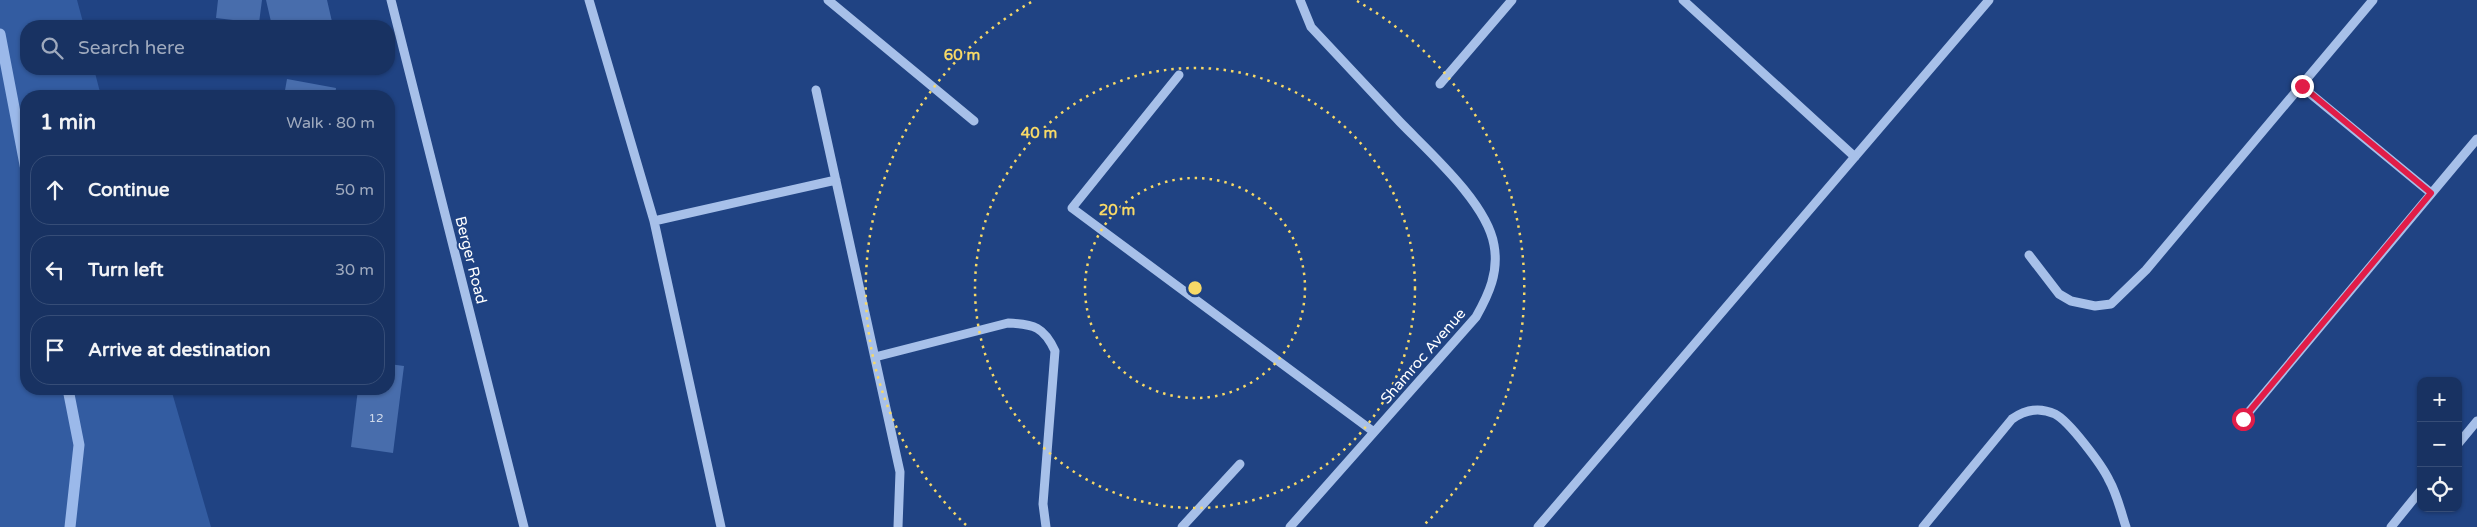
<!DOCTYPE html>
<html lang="en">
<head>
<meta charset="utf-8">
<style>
  body { margin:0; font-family:"Varela Round",sans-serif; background:#253e6b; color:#f1f3f6 }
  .controls { position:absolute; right:15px; bottom:15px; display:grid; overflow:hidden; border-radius:10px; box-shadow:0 1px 4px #0004 }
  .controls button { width:45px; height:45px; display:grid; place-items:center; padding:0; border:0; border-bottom:1px solid #364d77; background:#183262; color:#f1f3f6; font:25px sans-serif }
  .stop { position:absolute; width:15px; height:15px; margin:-11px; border:4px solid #e11d48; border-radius:50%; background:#fff }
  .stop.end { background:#e11d48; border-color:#fff; box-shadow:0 1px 5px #0008 }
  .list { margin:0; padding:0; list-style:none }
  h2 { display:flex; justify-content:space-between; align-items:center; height:65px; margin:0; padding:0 20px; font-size:21px }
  h2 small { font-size:16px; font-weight:400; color:#9faabe }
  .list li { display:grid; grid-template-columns:32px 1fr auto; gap:15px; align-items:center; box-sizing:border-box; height:70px; margin:0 10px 10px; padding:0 10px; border:1px solid #364d77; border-radius:20px }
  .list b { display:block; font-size:19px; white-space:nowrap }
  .list em { font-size:16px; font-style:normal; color:#9faabe }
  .icon { flex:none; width:28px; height:28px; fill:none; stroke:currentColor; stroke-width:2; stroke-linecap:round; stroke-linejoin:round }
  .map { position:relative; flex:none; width:2477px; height:527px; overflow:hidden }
  .search { position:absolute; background:#183262; box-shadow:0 1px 4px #0004; left:20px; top:20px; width:375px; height:55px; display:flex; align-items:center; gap:12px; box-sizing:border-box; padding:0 18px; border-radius:20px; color:#9faabe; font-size:19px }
  .panel { position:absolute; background:#183262; box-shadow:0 1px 4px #0004; left:20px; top:90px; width:375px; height:305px; border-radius:20px }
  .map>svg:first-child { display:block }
</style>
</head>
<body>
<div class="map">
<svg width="2477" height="527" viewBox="0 0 2477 527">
  <rect width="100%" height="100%" fill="#204383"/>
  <!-- green -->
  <path fill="#335ca1" d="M0,0H77L84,26H26V69H94L101,96H26V389H171L211,527H0Z"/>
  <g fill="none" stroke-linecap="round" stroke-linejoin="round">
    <!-- stream -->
    <path stroke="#9bb9ea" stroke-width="11" d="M0,34L26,170
      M68,389L79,445L70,527"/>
  </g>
  <!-- building -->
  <path fill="#486dac" d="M218,0H262L259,23L216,18Z
    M266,0H327L333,26H272Z
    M287,79L336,88L335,96H284Z
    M389,364L404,366L393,453L351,447L358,389H389Z"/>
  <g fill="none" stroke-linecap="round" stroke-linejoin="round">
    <!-- minor -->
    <path stroke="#a7c0e9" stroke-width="9" d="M391,0L524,527
      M589,0L654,221
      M828,0L974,121
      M1683,0L1855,157
      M1179,75L1072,208L1374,432
      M1440,84L1512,0
      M2301,86L2431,193
      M816,90L900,472L898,527
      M2029,255L2059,294L2071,301L2095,306L2111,304L2146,270L2373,0
      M875,357L1008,323C1034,324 1044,327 1055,351L1043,504L1046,527
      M2243,419L2477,139
      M2458,444L2477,421
      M721,527L654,221L836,180
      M1182,527L1240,464
      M1290,527L1476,317C1489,294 1499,272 1494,245C1487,203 1429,152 1400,122C1370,90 1341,59 1311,27L1300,0
      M1538,527L1989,0
      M1923,527L2012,419C2026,409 2040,407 2055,414C2069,421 2102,465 2109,480C2117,494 2121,512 2126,527
      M2391,527L2421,490"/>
  </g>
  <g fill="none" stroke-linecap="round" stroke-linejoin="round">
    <!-- route -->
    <path stroke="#e11d48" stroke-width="6" d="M2243,419L2431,193L2302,86"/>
  </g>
  <!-- distance rings -->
  <g fill="none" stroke="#f7d967" stroke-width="2.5" stroke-dasharray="2.5 5">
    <circle cx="1195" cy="288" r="110"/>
    <circle cx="1195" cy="288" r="220"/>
    <path d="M966 525A330 330 0 0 1 1033 1M1357 1A330 330 0 0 1 1424 525"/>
  </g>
  <g text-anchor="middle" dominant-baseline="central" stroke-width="4" stroke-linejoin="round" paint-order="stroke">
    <!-- number labels -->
    <g font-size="12" fill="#d1daea">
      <text x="376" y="418">12</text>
    </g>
    <!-- street labels -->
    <g font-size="15" fill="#fff" stroke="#204383">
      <text transform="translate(471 260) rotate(76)">Berger Road</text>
      <text transform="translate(1423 356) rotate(-49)">Shamroc Avenue</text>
    </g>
  </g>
  <circle cx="1195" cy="288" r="8" fill="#f7d967" stroke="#204383" stroke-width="2.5"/>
  <g font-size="15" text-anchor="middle" font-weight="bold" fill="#f7d967" stroke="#204383" stroke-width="4" stroke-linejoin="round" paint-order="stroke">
    <text x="962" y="60">60 m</text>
    <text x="1039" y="138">40 m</text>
    <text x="1117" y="215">20 m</text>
  </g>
</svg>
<div class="controls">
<button>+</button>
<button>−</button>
<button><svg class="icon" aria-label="locate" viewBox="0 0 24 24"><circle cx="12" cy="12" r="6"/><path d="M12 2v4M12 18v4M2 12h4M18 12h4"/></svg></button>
</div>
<div class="stop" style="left:2243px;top:419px"></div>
<div class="stop end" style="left:2302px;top:86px"></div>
<div class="search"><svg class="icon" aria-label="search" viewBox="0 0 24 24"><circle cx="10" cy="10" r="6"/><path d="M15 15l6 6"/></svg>Search here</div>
<section class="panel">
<h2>1 min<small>Walk · 80 m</small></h2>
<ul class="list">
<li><svg class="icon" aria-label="ahead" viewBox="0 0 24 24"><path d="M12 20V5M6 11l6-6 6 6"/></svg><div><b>Continue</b></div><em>50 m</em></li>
<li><svg class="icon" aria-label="left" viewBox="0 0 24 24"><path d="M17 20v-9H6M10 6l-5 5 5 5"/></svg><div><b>Turn left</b></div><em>30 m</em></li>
<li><svg class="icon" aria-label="arrive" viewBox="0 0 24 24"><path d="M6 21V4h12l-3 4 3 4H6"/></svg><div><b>Arrive at destination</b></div></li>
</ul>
</section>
</div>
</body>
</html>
